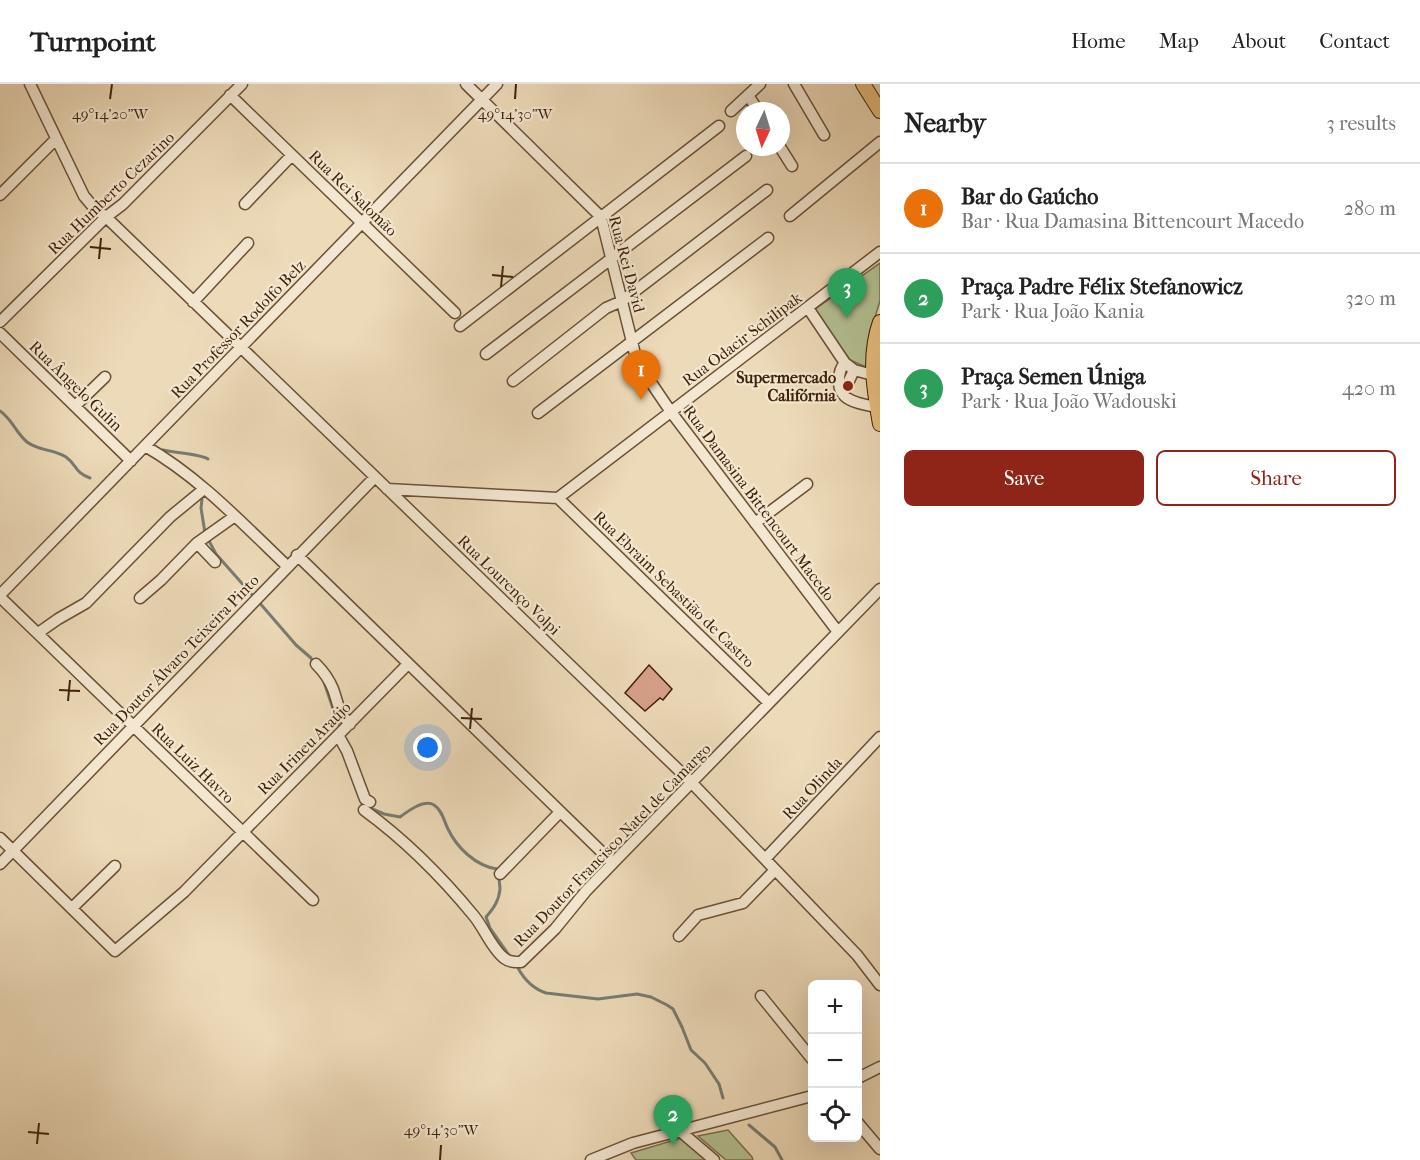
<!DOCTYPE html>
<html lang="en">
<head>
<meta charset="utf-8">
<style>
  body { margin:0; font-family:"IM FELL French Canon",serif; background:#f2f2f2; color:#222 }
  .controls { position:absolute; right:18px; bottom:18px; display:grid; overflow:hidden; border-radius:9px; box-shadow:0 6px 24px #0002 }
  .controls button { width:54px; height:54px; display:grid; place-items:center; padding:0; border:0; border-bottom:2px solid #e0e0e0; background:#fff; color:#222; font:30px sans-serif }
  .compass { position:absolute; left:736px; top:18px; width:54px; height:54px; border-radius:50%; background:#fff; box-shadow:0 6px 24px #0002; rotate:184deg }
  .you { position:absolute; left:428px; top:664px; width:21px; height:21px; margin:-15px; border:4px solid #fff; border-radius:50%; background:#1a73e8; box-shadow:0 0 0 9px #1a73e833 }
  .badge { display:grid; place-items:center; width:39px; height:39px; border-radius:50%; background:#8f2418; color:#fff; font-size:20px; font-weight:700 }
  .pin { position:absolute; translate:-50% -50px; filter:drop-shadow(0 2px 3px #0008) }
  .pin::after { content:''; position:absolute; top:32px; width:21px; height:18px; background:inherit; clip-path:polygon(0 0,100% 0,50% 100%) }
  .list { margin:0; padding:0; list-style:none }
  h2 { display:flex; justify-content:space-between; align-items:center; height:78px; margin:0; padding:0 24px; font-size:26px }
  h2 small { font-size:20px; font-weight:400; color:#767676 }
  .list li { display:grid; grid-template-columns:39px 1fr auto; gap:18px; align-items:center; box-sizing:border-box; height:90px; padding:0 24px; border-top:2px solid #e0e0e0 }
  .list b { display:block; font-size:22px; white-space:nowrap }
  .list p { margin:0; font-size:20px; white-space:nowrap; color:#767676 }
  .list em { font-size:20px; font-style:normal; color:#767676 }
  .actions { display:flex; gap:12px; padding:18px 24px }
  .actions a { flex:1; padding:14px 0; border:2px solid #8f2418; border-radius:9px; text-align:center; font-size:21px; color:#8f2418 }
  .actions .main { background:#8f2418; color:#fff }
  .icon { flex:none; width:33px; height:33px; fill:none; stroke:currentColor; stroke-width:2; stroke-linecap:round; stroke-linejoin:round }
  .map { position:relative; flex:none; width:880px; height:1076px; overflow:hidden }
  header { display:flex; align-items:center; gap:36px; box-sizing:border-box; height:84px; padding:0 30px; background:#fff; border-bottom:2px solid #e0e0e0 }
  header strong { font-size:28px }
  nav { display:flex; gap:33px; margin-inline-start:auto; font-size:21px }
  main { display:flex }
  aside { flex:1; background:#fff }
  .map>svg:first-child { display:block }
</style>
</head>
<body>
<header>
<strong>Turnpoint</strong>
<nav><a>Home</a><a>Map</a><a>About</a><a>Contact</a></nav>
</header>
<main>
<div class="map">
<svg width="880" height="1076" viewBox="0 0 880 1076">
  <rect width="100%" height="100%" fill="#eddab8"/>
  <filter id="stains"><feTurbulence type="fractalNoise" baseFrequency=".00333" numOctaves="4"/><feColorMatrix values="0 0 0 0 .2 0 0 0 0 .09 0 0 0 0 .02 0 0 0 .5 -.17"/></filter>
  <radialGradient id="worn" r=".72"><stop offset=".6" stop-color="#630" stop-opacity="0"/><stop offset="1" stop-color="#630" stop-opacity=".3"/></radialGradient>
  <!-- green -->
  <path fill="#b4c092" stroke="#7a714e" stroke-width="1.5" d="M880,179V217L872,243L866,283L850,276L814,226Z
    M728,1046L752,1073L753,1076H726L698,1052Z
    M681,1054L706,1076H636L631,1069Z"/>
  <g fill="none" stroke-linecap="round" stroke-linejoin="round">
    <!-- stream -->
    <path stroke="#777c73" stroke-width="3" d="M0,327C12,335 16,349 27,358C39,367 53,365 66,373C77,381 74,388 90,394
      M163,366C175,369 200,370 208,375
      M202,415L201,424L205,449
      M208,455L216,470L254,513
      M258,517L296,561L311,574L313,579
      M324,598L339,642
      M370,724L384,730L400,733C408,727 424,715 434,721C442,726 444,737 448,745C457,764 476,782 497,785L500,790C498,797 500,799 500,805C499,817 493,825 486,833L490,844L511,874
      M518,884C524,895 534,905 546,909L598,915L637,910L651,913L667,921L673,925L682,943L691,966L705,979L719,1000L723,1014
      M749,1041L775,1063L782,1076"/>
  </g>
  <!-- building -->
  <path fill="#d7a08a" stroke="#3f2209" stroke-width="1.5" d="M649,581L672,605L663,616L660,614L645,627L625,609Z"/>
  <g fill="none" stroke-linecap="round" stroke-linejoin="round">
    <defs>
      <path id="minor" d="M30,0L84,112L95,125L106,133L691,698L857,871L880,901
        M466,0L601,133L637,278L671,328L838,548
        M794,0L824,51
        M230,11L455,229
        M748,11L758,27
        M731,27L760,0
        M780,63L792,82
        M0,111L56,55
        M245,120L292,71
        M790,132L880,58
        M193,218L248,159
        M808,224L845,279L854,286L873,291
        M0,238L106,133L123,120L242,0
        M460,242L719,42
        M0,249L131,377
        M486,270L746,72
        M845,279C840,284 839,289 839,296C838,318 861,320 877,323L880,320
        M513,297L606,224L622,217L767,106
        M843,310L854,286
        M75,322L105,293
        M538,329L768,154
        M145,362C199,393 242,439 287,482
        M387,405L558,414L880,168
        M558,414L769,619
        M755,439L807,400
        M197,459L215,478
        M297,471L613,779
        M0,511L497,0
        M0,513L313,816
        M140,514L161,496L197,459L235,432
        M38,549L58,535L86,519L170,433L204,405
        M316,580C323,587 329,595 333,605C338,618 338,629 350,640
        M338,651L347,667L365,715L370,718
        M364,726C405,756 442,793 474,832C484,844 492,865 504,874C509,878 514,878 521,878L555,845L586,807L613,779L880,505
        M0,754L115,867L184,808L408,580
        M765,775L880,653
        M0,780L375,393
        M500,790L560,728
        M72,824L115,782
        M679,852L698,831L743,819L775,786
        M761,912L812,975
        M858,994L880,983
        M858,1039L880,1065
        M680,1047L714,1076
        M591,1076L633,1059L812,1012"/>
      <path id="major" d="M863,0L880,27
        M880,238C868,272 874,305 880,340"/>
    </defs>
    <!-- minor casing -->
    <use href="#minor" stroke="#6a5035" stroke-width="13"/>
    <!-- major casing -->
    <use href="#major" stroke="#3f2209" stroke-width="16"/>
    <!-- minor -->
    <use href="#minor" stroke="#f3e7d1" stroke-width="10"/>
    <!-- major -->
    <use href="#major" stroke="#e6bd7c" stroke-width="14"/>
  </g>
  <!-- ticks -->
  <path fill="none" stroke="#3f2209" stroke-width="2" d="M110,15L112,0M515,15L516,0M90,163L111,165M99,175L101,154M492,191L513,193M501,203L503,182M59,606L80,607M68,617L70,596M461,634L482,635M470,645L472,624M28,1048L49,1050M37,1060L39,1039M440,1076L441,1061"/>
  <!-- markers -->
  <circle fill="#8f2418" stroke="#f3e7d1" stroke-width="2" cx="848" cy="302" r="6"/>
  <g text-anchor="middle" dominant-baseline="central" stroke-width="4.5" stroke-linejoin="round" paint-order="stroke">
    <!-- street labels -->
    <g font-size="16" fill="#3f2209" stroke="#f3e7d1">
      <text transform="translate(111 109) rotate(-44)">Rua Humberto Cezarino</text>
      <text transform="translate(353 109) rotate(44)">Rua Rei Salomão</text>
      <text transform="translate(627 180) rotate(75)">Rua Rei David</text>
      <text transform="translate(238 245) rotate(-46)">Rua Professor Rodolfo Belz</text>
      <text transform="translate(742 255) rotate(-37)">Rua Odacir Schilipak</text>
      <text transform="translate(76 302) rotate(44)">Rua Ângelo Gulin</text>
      <text transform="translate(759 419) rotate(53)">Rua Damasina Bittencourt Macedo</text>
      <text transform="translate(509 501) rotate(44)">Rua Lourenço Volpi</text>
      <text transform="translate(674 505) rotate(44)">Rua Ebraim Sebastião de Castro</text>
      <text transform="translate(176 576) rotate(-46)">Rua Doutor Álvaro Teixeira Pinto</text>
      <text transform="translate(304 664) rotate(-45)">Rua Irineu Araújo</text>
      <text transform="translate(193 679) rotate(44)">Rua Luiz Havro</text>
      <text transform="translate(812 704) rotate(-47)">Rua Olinda</text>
      <text transform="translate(612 761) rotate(-46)">Rua Doutor Francisco Natel de Camargo</text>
    </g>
    <!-- poi labels -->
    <g font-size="16" font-weight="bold" fill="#3f2209" stroke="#f3e7d1" text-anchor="end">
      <text x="836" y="293">Supermercado<tspan x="836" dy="18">Califórnia</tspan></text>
    </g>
  </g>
  <g font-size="15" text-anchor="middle" fill="#3f2209" stroke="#f3e7d1" stroke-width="4.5" stroke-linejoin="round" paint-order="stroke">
    <text x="110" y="35">49°14'20"W</text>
    <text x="515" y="35">49°14'30"W</text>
    <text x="441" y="1051">49°14'30"W</text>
  </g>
  <rect width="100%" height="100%" filter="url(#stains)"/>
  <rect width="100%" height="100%" fill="url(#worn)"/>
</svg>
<div class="controls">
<button>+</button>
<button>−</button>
<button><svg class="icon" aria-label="locate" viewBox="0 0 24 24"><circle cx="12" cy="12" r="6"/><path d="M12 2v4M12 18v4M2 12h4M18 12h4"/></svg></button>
</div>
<svg class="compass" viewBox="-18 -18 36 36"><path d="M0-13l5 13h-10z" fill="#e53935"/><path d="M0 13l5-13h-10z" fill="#767676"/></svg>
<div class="you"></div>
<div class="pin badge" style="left:641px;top:316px;background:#e8710a">1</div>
<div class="pin badge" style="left:673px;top:1061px;background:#2e9e5b">2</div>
<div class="pin badge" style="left:847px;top:234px;background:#2e9e5b">3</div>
</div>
<aside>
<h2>Nearby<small>3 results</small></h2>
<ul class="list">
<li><span class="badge" style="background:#e8710a">1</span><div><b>Bar do Gaúcho</b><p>Bar · Rua Damasina Bittencourt Macedo</p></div><em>280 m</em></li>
<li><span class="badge" style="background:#2e9e5b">2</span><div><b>Praça Padre Félix Stefanowicz</b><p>Park · Rua João Kania</p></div><em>320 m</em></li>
<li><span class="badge" style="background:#2e9e5b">3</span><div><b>Praça Semen Úniga</b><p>Park · Rua João Wadouski</p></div><em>420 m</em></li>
</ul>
<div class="actions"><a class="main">Save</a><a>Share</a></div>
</aside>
</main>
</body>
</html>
